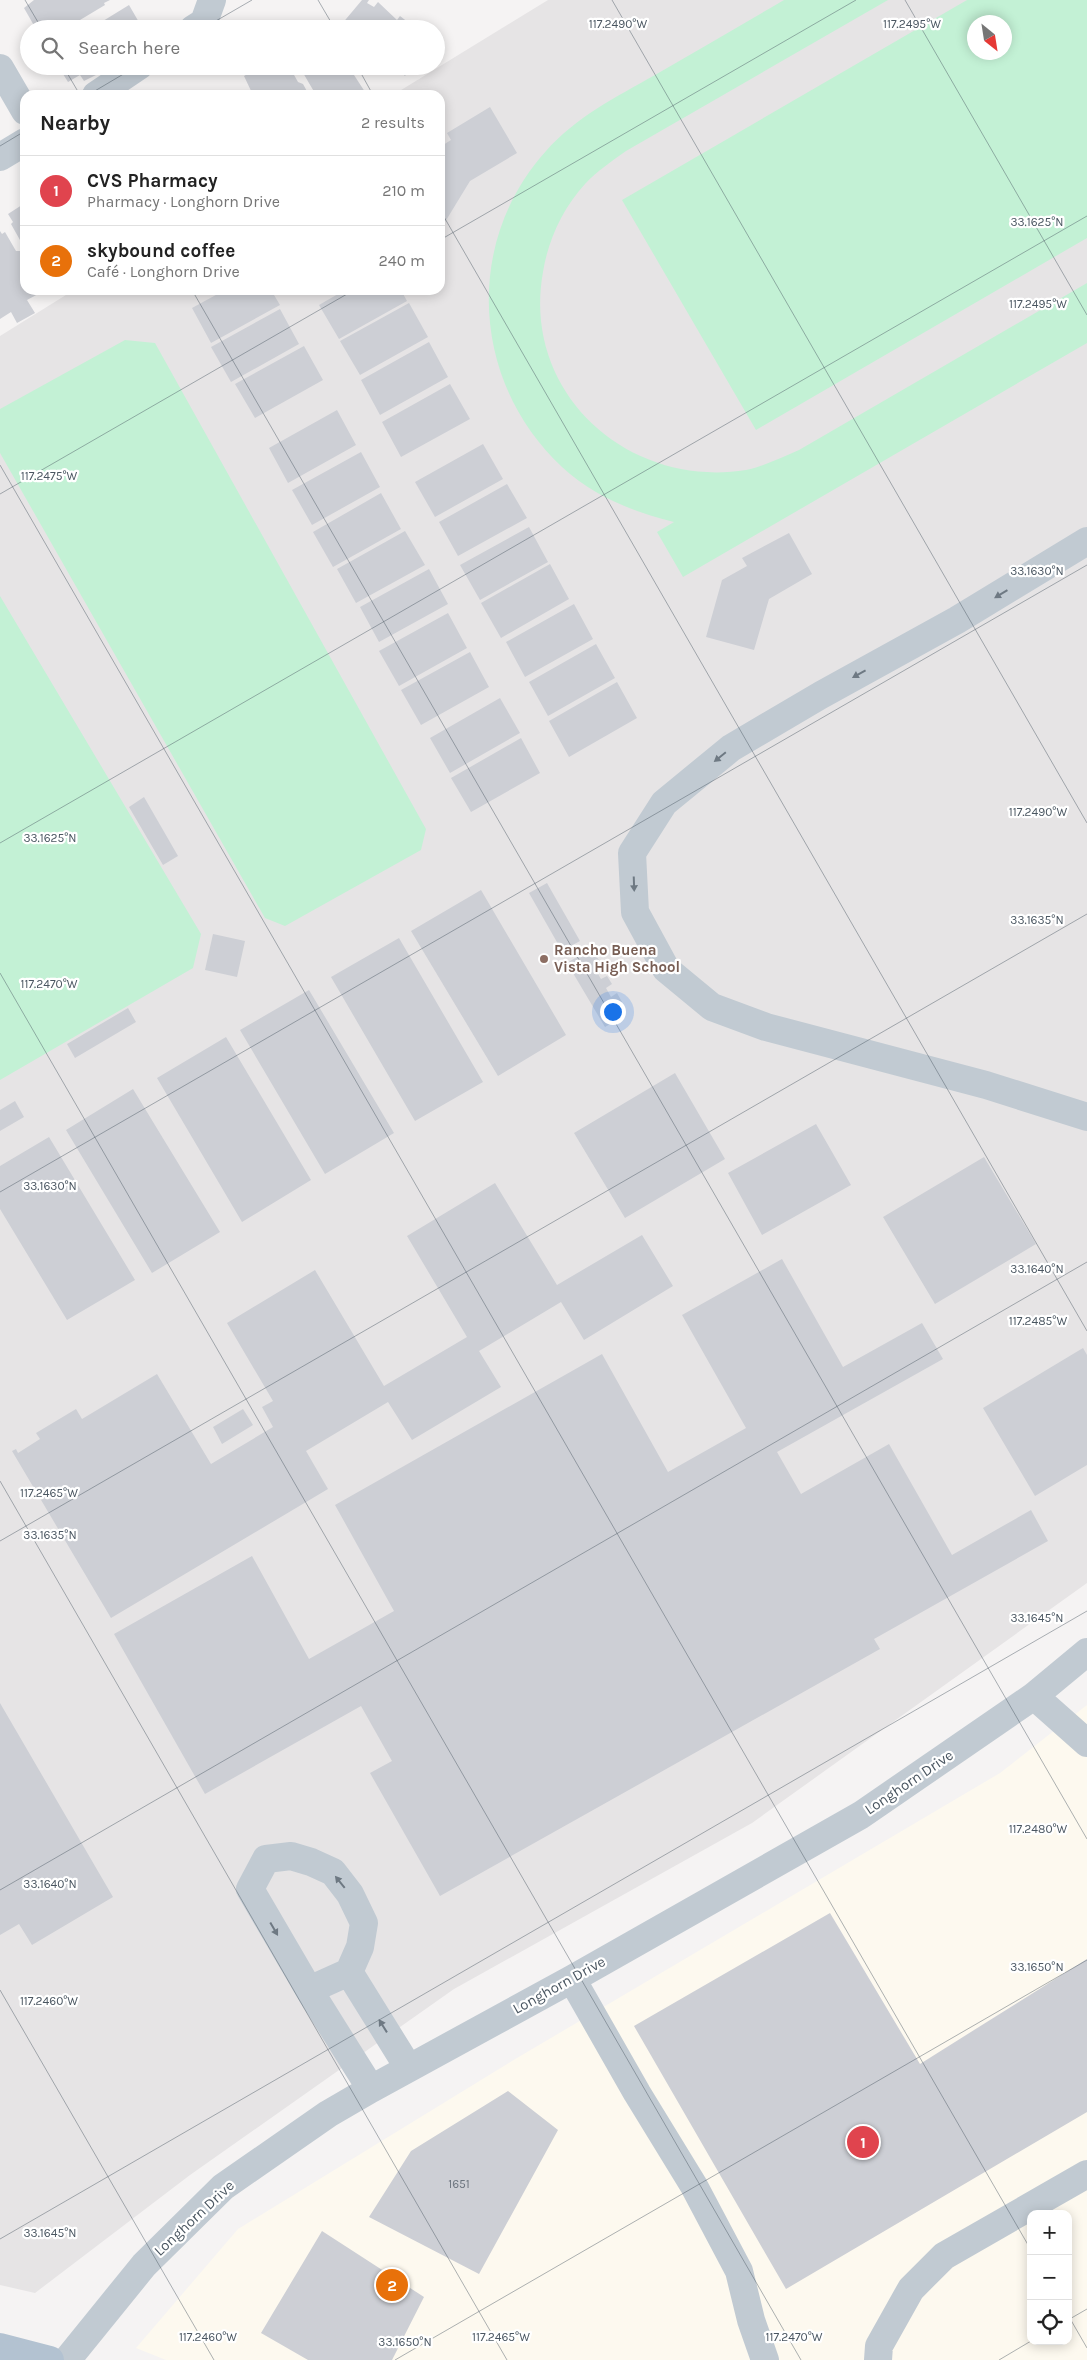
<!DOCTYPE html>
<html lang="en">
<head>
<meta charset="utf-8">
<style>
  body { margin:0; font-family:Karla,sans-serif; background:#f2f2f2; color:#222 }
  .controls { position:absolute; right:15px; bottom:15px; display:grid; overflow:hidden; border-radius:10px; box-shadow:0 2px 12px #0003 }
  .controls button { width:45px; height:45px; display:grid; place-items:center; padding:0; border:0; border-bottom:1px solid #e0e0e0; background:#fff; color:#222; font:25px sans-serif }
  .compass { position:absolute; left:967px; top:15px; width:45px; height:45px; border-radius:50%; background:#fff; box-shadow:0 2px 12px #0003; rotate:150deg }
  .you { position:absolute; left:612px; top:1011px; width:18px; height:18px; margin:-12px; border:4px solid #fff; border-radius:50%; background:#1a73e8; box-shadow:0 0 0 8px #1a73e833 }
  .badge { display:grid; place-items:center; width:32px; height:32px; border-radius:50%; background:#7c3aed; color:#fff; font-size:16px; font-weight:700 }
  .pin { position:absolute; translate:-50% -50%; border:2px solid #fff; box-shadow:0 1px 5px #0006 }
  .list { margin:0; padding:0; list-style:none }
  h2 { display:flex; justify-content:space-between; align-items:center; height:65px; margin:0; padding:0 20px; font-size:21px }
  h2 small { font-size:16px; font-weight:400; color:#767676 }
  .list li { display:grid; grid-template-columns:32px 1fr auto; gap:15px; align-items:center; box-sizing:border-box; height:70px; padding:0 20px; border-top:1px solid #e0e0e0 }
  .list b { display:block; font-size:19px; white-space:nowrap }
  .list p { margin:0; font-size:16px; white-space:nowrap; color:#767676 }
  .list em { font-size:16px; font-style:normal; color:#767676 }
  .icon { flex:none; width:28px; height:28px; fill:none; stroke:currentColor; stroke-width:2; stroke-linecap:round; stroke-linejoin:round }
  .map { position:relative; flex:none; width:1087px; height:2360px; overflow:hidden }
  .search { position:absolute; background:#fff; box-shadow:0 2px 12px #0003; left:20px; top:20px; width:425px; height:55px; display:flex; align-items:center; gap:12px; box-sizing:border-box; padding:0 18px; border-radius:28px; color:#767676; font-size:19px }
  .panel { position:absolute; background:#fff; box-shadow:0 2px 12px #0003; left:20px; top:90px; width:425px; height:205px; border-radius:15px }
  .map>svg:first-child { display:block }
</style>
</head>
<body>
<div class="map">
<svg width="1087" height="2360" viewBox="0 0 1087 2360">
  <rect width="100%" height="100%" fill="#f5f3f3"/>
  <!-- commercial -->
  <path fill="#fdf9ef" fill-rule="evenodd" d="M1087,1705V2360H166L136,2348L238,2229L517,2058L1000,1773ZM1031,2214H1068V2341H1031Z"/>
  <!-- education -->
  <path fill="#e6e4e5" fill-rule="evenodd" d="M548,0H1087V1583L752,1823L454,1989L190,2175L35,2293L0,2285V336L74,290H440V95H393ZM974,22H1004V52H974Z"/>
  <!-- pitch -->
  <path fill="#c3f1d5" fill-rule="evenodd" d="M784,0H888L626,151C612,161 597,171 585,184C563,208 548,240 543,272C521,393 628,489 746,470C765,466 782,457 799,450L1087,283V343L683,577L657,532L674,522C633,512 593,496 562,467C472,383 463,243 546,151C576,117 616,97 655,75C698,50 741,25 784,0Z
    M967,0H1087V238L756,430L622,200ZM1004,22V52H974V22Z
    M125,340L155,343L426,829L421,850L285,926L265,918L0,453V409Z
    M0,596L201,934L193,968L0,1080Z"/>
  <!-- building -->
  <path fill="#cdcfd5" d="M34,0H110L104,3L105,5L65,29H36L24,8Z
    M362,0H369L367,3L374,7L378,2L397,20L400,16L409,23L406,27L408,29H345L341,25Z
    M129,5L140,24L132,29H90Z
    M58,66H108L103,70L104,71L84,81L80,75L68,82Z
    M261,66L262,68L266,66H282L283,68L289,66L298,82L303,84L309,95H253L244,76Z
    M299,66H355L359,72L354,75L367,95H316Z
    M388,66H412L405,76L400,71L397,74Z
    M490,107L517,153L470,181L445,222L440,219V147L451,140L447,133Z
    M25,203V249L11,224L13,222L8,214Z
    M0,231L2,234L5,232L16,251H20L25,259V290H38L40,293L27,300L35,313L17,323L11,312L0,319Z
    M225,290H271L280,305L211,343L192,308Z
    M345,290H401L407,301L339,339L319,305Z
    M409,303L428,337L360,375L340,341Z
    M280,309L299,344L231,382L211,347Z
    M429,342L448,377L380,415L361,380Z
    M304,346L323,380L255,418L235,384Z
    M450,384L470,419L401,457L382,422Z
    M337,410L356,445L288,483L269,448Z
    M483,444L503,479L435,517L415,482Z
    M361,452L380,487L312,525L292,490Z
    M507,484L527,518L458,556L439,522Z
    M381,493L401,529L333,567L313,532Z
    M529,527L548,562L480,600L460,565Z
    M405,531L425,565L356,603L337,569Z
    M789,533L812,574L769,599L754,650L706,637L722,580L747,566L742,558Z
    M550,564L569,599L501,638L481,603Z
    M429,569L448,604L379,642L360,607Z
    M574,604L593,639L525,677L506,642Z
    M448,613L467,648L399,686L379,651Z
    M596,644L615,678L548,716L529,682Z
    M470,652L489,687L421,725L401,690Z
    M617,682L637,718L569,757L549,721Z
    M500,698L520,733L450,773L430,738Z
    M521,738L540,773L471,812L451,778Z
    M144,797L178,856L163,865L129,807Z
    M547,883L580,941L562,951L529,893Z
    M481,890L566,1035L498,1076L411,931Z
    M213,934L245,941L237,977L205,970Z
    M399,938L483,1082L415,1121L331,977Z
    M585,952L588,955L594,952L604,969L598,974L601,979L607,976L612,984L606,988L611,997L617,993L622,1002L616,1006L622,1017L605,1027L567,963Z
    M309,990L394,1133L325,1174L240,1030Z
    M128,1008L136,1022L75,1058L67,1044Z
    M226,1037L311,1180L242,1222L157,1078Z
    M675,1073L725,1159L625,1218L574,1133Z
    M133,1089L220,1232L152,1273L66,1130Z
    M15,1101L24,1117L0,1131V1110Z
    M816,1124L851,1185L762,1235L728,1173Z
    M49,1137L135,1280L67,1320L0,1209V1166Z
    M984,1157L1036,1244L935,1304L883,1217Z
    M495,1183L557,1285L642,1235L673,1286L584,1340L561,1302L479,1351L501,1387L412,1440L388,1402L306,1451L328,1489L111,1618L12,1451L16,1449L18,1453L40,1439L36,1433L76,1409L82,1419L157,1374L211,1464L273,1427L262,1407L273,1401L227,1323L315,1270L384,1386L467,1337L407,1236Z
    M782,1259L843,1367L922,1323L943,1359L777,1452L801,1494L889,1444L952,1555L1031,1510L1048,1541L874,1639L880,1649L440,1896L370,1773L392,1761L361,1706L205,1794L114,1634L252,1556L309,1659L394,1611L335,1505L602,1354L668,1472L746,1428L682,1315Z
    M1083,1348L1087,1355V1465L1035,1496L983,1408Z
    M243,1409L253,1425L222,1444L213,1427Z
    M0,1703L113,1897L32,1945L19,1924L0,1935Z
    M830,1913L920,2064L1087,1959V2112L786,2289L634,2026Z
    M508,2091L558,2130L479,2274L369,2217L411,2151Z
    M322,2231L424,2297L392,2360H308L261,2333Z"/>
  <g fill="none" stroke-linecap="round" stroke-linejoin="round">
    <!-- minor -->
    <path stroke="#c1cad2" stroke-width="28" d="M193,29L204,22L212,0
      M0,68L25,111
      M96,95L139,66
      M0,157L25,142
      M1087,541L957,620L821,695L731,748L664,803L632,853L635,912L666,969L712,1007L766,1027L986,1085L1087,1117
      M1034,1696L1087,1743
      M572,1979L637,2093L694,2186L739,2271L751,2320L765,2360
      M309,1990L349,1972
      M371,2089L309,1990L250,1889L266,1859L291,1856L311,1862L333,1872L350,1894L364,1923L360,1947L349,1972L408,2067
      M67,2360L144,2265L223,2187L328,2114L371,2089L572,1979L861,1815L1034,1696L1087,1652
      M878,2360L879,2346L911,2289L944,2256L1087,2174"/>
    <!-- major -->
    <path stroke="#b3c2d1" stroke-width="28" d="M0,2347L50,2360"/>
  </g>
  <!-- one-way arrows -->
  <defs><path id="oneway-solid" d="M-6-.8H1V-3.2L6.5 0L1 3.2V.8H-6Z" transform="scale(1.25)"/></defs>
  <g fill="#6e7983">
    <use href="#oneway-solid" transform="translate(1001 594) rotate(149)"/>
    <use href="#oneway-solid" transform="translate(859 674) rotate(151)"/>
    <use href="#oneway-solid" transform="translate(720 757) rotate(141)"/>
    <use href="#oneway-solid" transform="translate(634 884) rotate(88)"/>
    <use href="#oneway-solid" transform="translate(340 1882) rotate(-129)"/>
    <use href="#oneway-solid" transform="translate(274 1929) rotate(60)"/>
    <use href="#oneway-solid" transform="translate(383 2026) rotate(-122)"/>
  </g>
  <!-- ticks -->
  <path fill="none" stroke="#4a5661" stroke-width="1" stroke-opacity="0.45" d="M25,0L42,29M318,0L335,29M612,0L1087,823M905,0L1087,315M202,29L252,0M63,66L80,95M357,66L373,95M88,95L137,66M0,146L25,131M440,210L1087,1331M440,240L856,0M192,290L1087,1839M0,465L1031,2250M0,494L354,290M0,843L1087,216M0,973L801,2360M0,1192L1087,565M0,1481L507,2360M0,1541L1087,914M0,1890L1087,1262M0,1990L214,2360M0,2239L1087,1611M1068,2315L1087,2348M1068,2320L1087,2309M395,2360L1087,1960M999,2360L1031,2341"/>
  <!-- markers -->
  <circle fill="#8d6e63" stroke="#fff" stroke-width="2" cx="544" cy="959" r="5"/>
  <g text-anchor="middle" dominant-baseline="central" stroke-width="4.5" stroke-linejoin="round" paint-order="stroke">
    <!-- number labels -->
    <g font-size="12" fill="#6b747e">
      <text x="459" y="2184">1651</text>
    </g>
    <!-- education labels -->
    <g font-size="15" font-weight="bold" fill="#785e54" stroke="#fff" text-anchor="start">
      <text x="554" y="950">Rancho Buena<tspan x="554" dy="17">Vista High School</tspan></text>
    </g>
    <!-- street labels -->
    <g font-size="15" fill="#4a5661" stroke="#fff">
      <text transform="translate(909 1782) rotate(-34)">Longhorn Drive</text>
      <text transform="translate(559 1985) rotate(-29)">Longhorn Drive</text>
      <text transform="translate(194 2218) rotate(-43)">Longhorn Drive</text>
    </g>
  </g>
  <g font-size="12" text-anchor="middle" fill="#4a5661" stroke="#fff" stroke-width="4.5" stroke-linejoin="round" paint-order="stroke">
    <text x="912" y="28">117.2495°W</text>
    <text x="618" y="28">117.2490°W</text>
    <text x="1037" y="226">33.1625°N</text>
    <text x="1038" y="308">117.2495°W</text>
    <text x="49" y="480">117.2475°W</text>
    <text x="1037" y="575">33.1630°N</text>
    <text x="1038" y="816">117.2490°W</text>
    <text x="50" y="842">33.1625°N</text>
    <text x="1037" y="924">33.1635°N</text>
    <text x="49" y="988">117.2470°W</text>
    <text x="50" y="1190">33.1630°N</text>
    <text x="1037" y="1273">33.1640°N</text>
    <text x="1038" y="1325">117.2485°W</text>
    <text x="49" y="1497">117.2465°W</text>
    <text x="50" y="1539">33.1635°N</text>
    <text x="1037" y="1622">33.1645°N</text>
    <text x="1038" y="1833">117.2480°W</text>
    <text x="50" y="1888">33.1640°N</text>
    <text x="1037" y="1971">33.1650°N</text>
    <text x="49" y="2005">117.2460°W</text>
    <text x="50" y="2237">33.1645°N</text>
    <text x="208" y="2341">117.2460°W</text>
    <text x="501" y="2341">117.2465°W</text>
    <text x="794" y="2341">117.2470°W</text>
    <text x="405" y="2346">33.1650°N</text>
  </g>
</svg>
<div class="controls">
<button>+</button>
<button>−</button>
<button><svg class="icon" aria-label="locate" viewBox="0 0 24 24"><circle cx="12" cy="12" r="6"/><path d="M12 2v4M12 18v4M2 12h4M18 12h4"/></svg></button>
</div>
<svg class="compass" viewBox="-18 -18 36 36"><path d="M0-13l5 13h-10z" fill="#e53935"/><path d="M0 13l5-13h-10z" fill="#767676"/></svg>
<div class="you"></div>
<div class="pin badge" style="left:863px;top:2142px;background:#e0444e">1</div>
<div class="pin badge" style="left:392px;top:2285px;background:#e8710a">2</div>
<div class="search"><svg class="icon" aria-label="search" viewBox="0 0 24 24"><circle cx="10" cy="10" r="6"/><path d="M15 15l6 6"/></svg>Search here</div>
<section class="panel">
<h2>Nearby<small>2 results</small></h2>
<ul class="list">
<li><span class="badge" style="background:#e0444e">1</span><div><b>CVS Pharmacy</b><p>Pharmacy · Longhorn Drive</p></div><em>210 m</em></li>
<li><span class="badge" style="background:#e8710a">2</span><div><b>skybound coffee</b><p>Café · Longhorn Drive</p></div><em>240 m</em></li>
</ul>
</section>
</div>
</body>
</html>
